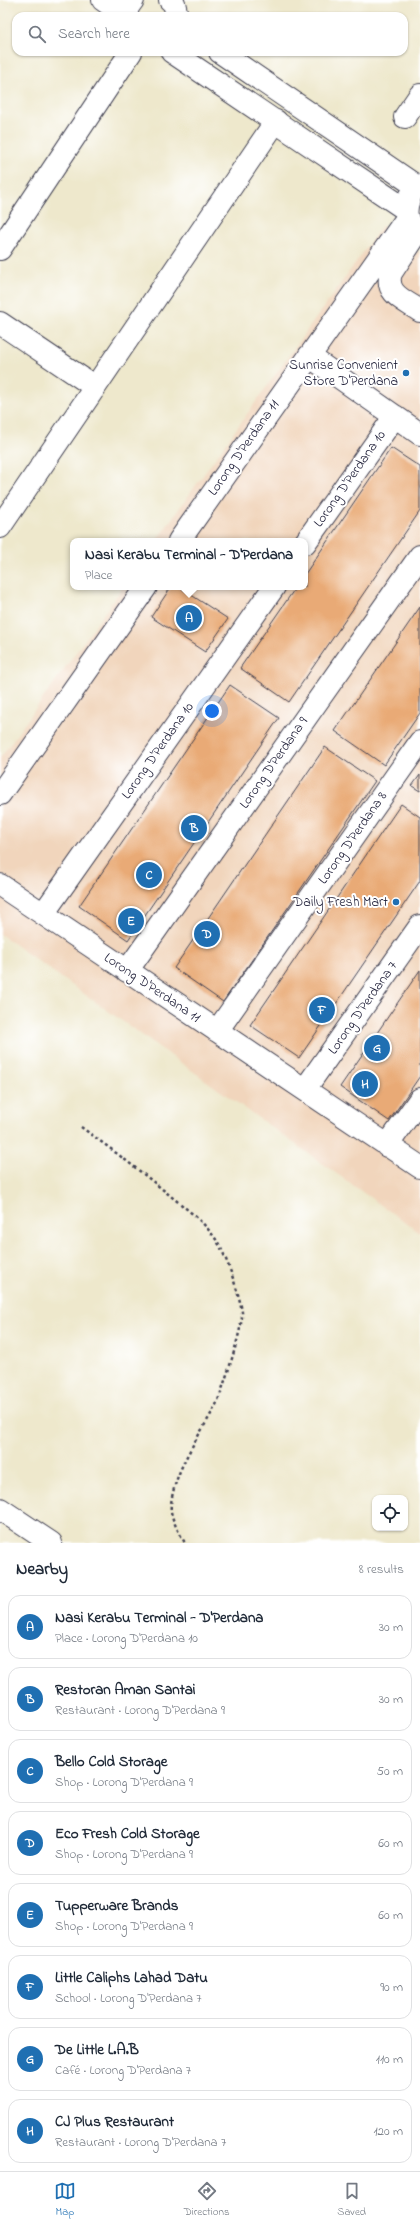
<!DOCTYPE html>
<html lang="en">
<head>
<meta charset="utf-8">
<style>
  body { margin:0; font-family:"Indie Flower",sans-serif; background:#f6f6f7; color:#1f2937 }
  .controls { position:absolute; right:12px; bottom:12px; display:grid; overflow:hidden; border-radius:8px; box-shadow:0 1px 3px #0004 }
  .controls button { width:36px; height:36px; display:grid; place-items:center; padding:0; border:0; border-bottom:1px solid #e0e1e3; background:#fff; color:#1f2937; font:20px sans-serif }
  .you { position:absolute; left:212px; top:711px; width:14px; height:14px; margin:-10px; border:3px solid #fff; border-radius:50%; background:#1a73e8; box-shadow:0 0 0 6px #1a73e833 }
  .badge { display:grid; place-items:center; width:26px; height:26px; border-radius:50%; background:#1f6fb2; color:#fff; font-size:13px; font-weight:700 }
  .pin { position:absolute; translate:-50% -50%; border:2px solid #fff; box-shadow:0 1px 4px #0006 }
  .popup { position:absolute; left:70px; top:538px; width:238px; height:52px; box-sizing:border-box; display:grid; place-content:center; border-radius:8px; background:#fff; filter:drop-shadow(0 1px 3px #0005); font-size:13px; white-space:nowrap; color:#747a83 }
  .popup b { font-size:15px; color:#1f2937 }
  .popup::after { content:''; position:absolute; left:50%; top:100%; margin-left:-8px; border:8px solid transparent; border-top-color:#fff }
  .list { margin:0; padding:0; list-style:none }
  h2 { display:flex; justify-content:space-between; align-items:center; height:52px; margin:0; padding:0 16px; font-size:17px }
  h2 small { font-size:13px; font-weight:400; color:#747a83 }
  .list li { display:grid; grid-template-columns:26px 1fr auto; gap:12px; align-items:center; box-sizing:border-box; height:64px; margin:0 8px 8px; padding:0 8px; border:1px solid #e0e1e3; border-radius:12px }
  .list b { display:block; font-size:15px; white-space:nowrap }
  .list p { margin:0; font-size:13px; white-space:nowrap; color:#747a83 }
  .list em { font-size:13px; font-style:normal; color:#747a83 }
  .icon { flex:none; width:22px; height:22px; fill:none; stroke:currentColor; stroke-width:2; stroke-linecap:round; stroke-linejoin:round }
  .map { position:relative; flex:none; width:420px; height:1543px; overflow:hidden }
  .search { position:absolute; background:#fff; box-shadow:0 1px 3px #0004; left:12px; right:12px; top:12px; height:44px; display:flex; align-items:center; gap:10px; box-sizing:border-box; padding:0 14px; border-radius:12px; color:#747a83; font-size:15px }
  .sheet { height:628px; background:#fff }
  nav { display:flex; justify-content:space-around; align-items:center; box-sizing:border-box; height:56px; border-top:1px solid #e0e1e3; background:#fff; font-size:11px; color:#747a83 }
  nav a { display:grid; justify-items:center; gap:2px }
  nav .on { color:#1f6fb2 }
  .map>svg:first-child { display:block }
</style>
</head>
<body>
<div class="map">
<svg width="420" height="1543" viewBox="0 0 420 1543">
  <rect width="100%" height="100%" fill="#fff"/>
  <filter id="ink" filterUnits="userSpaceOnUse"><feTurbulence type="fractalNoise" baseFrequency=".025" numOctaves="2"/><feDisplacementMap in="SourceGraphic" scale="8" xChannelSelector="R" yChannelSelector="G"/><feConvolveMatrix kernelMatrix="1 2 1 2 8 2 1 2 1" color-interpolation-filters="sRGB"/></filter>
  <filter id="wash" filterUnits="userSpaceOnUse"><feTurbulence type="fractalNoise" baseFrequency=".012" numOctaves="4" result="noise"/><feDisplacementMap in="SourceGraphic" scale="16" xChannelSelector="R" yChannelSelector="G"/><feGaussianBlur stdDeviation="0.9" result="paint"/><feColorMatrix in="noise" values="0 0 0 0 0 0 0 0 0 0 0 0 0 0 0 0 0 1.4 0 .05"/><feComposite in="paint" operator="in"/></filter>
  <g filter="url(#wash)">
    <rect width="100%" height="100%" fill="#eee8cc"/>
    <!-- built -->
    <path fill="#f1d5bc" d="M382,226L420,253V1233L0,934V758L123,587H305V541H156Z"/>
    <g id="blocks">
      <!-- building -->
      <path fill="#e9aa76" d="M391,448L420,467V511L289,702L240,668L296,587H305V574Z
        M171,587H179L228,619L205,652L151,617Z
        M420,607V713L384,765L335,731Z
        M230,685L279,718L128,940L79,906Z
        M325,747L375,781L223,1002L174,968Z
        M420,775V791L412,786Z
        M401,804L420,817V881L299,1058L250,1025Z
        M420,970V1076L389,1121L340,1087Z"/>
    </g>
  </g>
  <g filter="url(#ink)">
    <use href="#blocks" fill-opacity="0" stroke="#414051" stroke-width="1"/>
    <g fill="none" stroke-linecap="round" stroke-linejoin="round">
      <defs>
        <path id="street" d="M103,0L126,16
          M405,117L420,95
          M418,232L391,273C384,294 406,301 420,311
          M0,323L95,387
          M309,356L420,434
          M0,527L276,121
          M179,541L407,218
          M305,543L395,416
          M0,794L146,587
          M0,885L420,1167
          M43,914L274,587
          M127,971L420,556
          M217,1031L420,742
          M305,1089L420,926
          M387,1146L420,1099
          M0,1509L51,1543"/>
        <path id="secondary" d="M170,0L174,3L177,16
          M126,16L128,7L133,0
          M172,52L405,209
          M220,52L419,188
          M410,197C404,210 405,226 420,232
          M0,249L131,52"/>
      </defs>
      <!-- street casing -->
      <use href="#street" stroke="#414051" stroke-width="24"/>
      <!-- secondary casing -->
      <use href="#secondary" stroke="#414051" stroke-width="24"/>
      <!-- path -->
      <path stroke="#414051" stroke-width="2.5" stroke-dasharray="3 3" stroke-linecap="butt" d="M81,1127C110,1148 139,1170 167,1193C184,1207 205,1222 217,1241C226,1255 240,1296 242,1312C244,1325 222,1392 216,1405C200,1435 175,1468 171,1504C169,1517 179,1532 185,1543"/>
      <!-- street -->
      <use href="#street" stroke="#fff" stroke-width="22"/>
      <!-- secondary -->
      <use href="#secondary" stroke="#fff" stroke-width="22"/>
    </g>
  </g>
  <!-- markers -->
  <g fill="#1f6fb2" stroke="#fff" stroke-width="1.5">
    <circle cx="406" cy="373" r="4"/>
    <circle cx="396" cy="902" r="4"/>
  </g>
  <g text-anchor="middle" dominant-baseline="central" stroke-width="4" stroke-linejoin="round" paint-order="stroke">
    <!-- poi labels -->
    <g font-size="14" fill="#22223b" stroke="#fff" text-anchor="end">
      <text x="398" y="365">Sunrise Convenient<tspan x="398" dy="16">Store D'Perdana</tspan></text>
      <text x="388" y="902">Daily Fresh Mart</text>
    </g>
    <!-- street labels -->
    <g font-size="14" fill="#22223b" stroke="#fff">
      <text transform="translate(244 448) rotate(-55)">Lorong D'Perdana 11</text>
      <text transform="translate(350 479) rotate(-55)">Lorong D'Perdana 10</text>
      <text transform="translate(158 751) rotate(-55)">Lorong D'Perdana 10</text>
      <text transform="translate(274 763) rotate(-55)">Lorong D'Perdana 9</text>
      <text transform="translate(353 838) rotate(-55)">Lorong D'Perdana 8</text>
      <text transform="translate(152 988) rotate(34)">Lorong D'Perdana 11</text>
      <text transform="translate(363 1008) rotate(-55)">Lorong D'Perdana 7</text>
    </g>
  </g>
</svg>
<div class="controls">
<button><svg class="icon" aria-label="locate" viewBox="0 0 24 24"><circle cx="12" cy="12" r="6"/><path d="M12 2v4M12 18v4M2 12h4M18 12h4"/></svg></button>
</div>
<div class="you"></div>
<div class="pin badge" style="left:189px;top:618px">A</div>
<div class="popup"><b>Nasi Kerabu Terminal - D'Perdana</b>Place</div>
<div class="pin badge" style="left:194px;top:828px">B</div>
<div class="pin badge" style="left:149px;top:875px">C</div>
<div class="pin badge" style="left:207px;top:934px">D</div>
<div class="pin badge" style="left:131px;top:921px">E</div>
<div class="pin badge" style="left:322px;top:1010px">F</div>
<div class="pin badge" style="left:377px;top:1048px">G</div>
<div class="pin badge" style="left:365px;top:1084px">H</div>
<div class="search"><svg class="icon" aria-label="search" viewBox="0 0 24 24"><circle cx="10" cy="10" r="6"/><path d="M15 15l6 6"/></svg>Search here</div>
</div>
<section class="sheet">
<h2>Nearby<small>8 results</small></h2>
<ul class="list">
<li><span class="badge">A</span><div><b>Nasi Kerabu Terminal - D'Perdana</b><p>Place · Lorong D'Perdana 10</p></div><em>30 m</em></li>
<li><span class="badge">B</span><div><b>Restoran Aman Santai</b><p>Restaurant · Lorong D'Perdana 9</p></div><em>30 m</em></li>
<li><span class="badge">C</span><div><b>Bello Cold Storage</b><p>Shop · Lorong D'Perdana 9</p></div><em>50 m</em></li>
<li><span class="badge">D</span><div><b>Eco Fresh Cold Storage</b><p>Shop · Lorong D'Perdana 9</p></div><em>60 m</em></li>
<li><span class="badge">E</span><div><b>Tupperware Brands</b><p>Shop · Lorong D'Perdana 9</p></div><em>60 m</em></li>
<li><span class="badge">F</span><div><b>Little Caliphs Lahad Datu</b><p>School · Lorong D'Perdana 7</p></div><em>90 m</em></li>
<li><span class="badge">G</span><div><b>De Little L.A.B</b><p>Café · Lorong D'Perdana 7</p></div><em>110 m</em></li>
<li><span class="badge">H</span><div><b>CJ Plus Restaurant</b><p>Restaurant · Lorong D'Perdana 7</p></div><em>120 m</em></li>
</ul>
</section>
<nav>
<a class="on"><svg class="icon" aria-label="map" viewBox="0 0 24 24"><path d="M3 6l6-2 6 2 6-2v14l-6 2-6-2-6 2zM9 4v14M15 6v14"/></svg>Map</a>
<a><svg class="icon" aria-label="directions" viewBox="0 0 24 24"><path d="M12 3l9 9-9 9-9-9zM9 14v-3h6M13 9l2 2-2 2"/></svg>Directions</a>
<a><svg class="icon" aria-label="saved" viewBox="0 0 24 24"><path d="M7 4h10v16l-5-4-5 4z"/></svg>Saved</a>
</nav>
</body>
</html>
